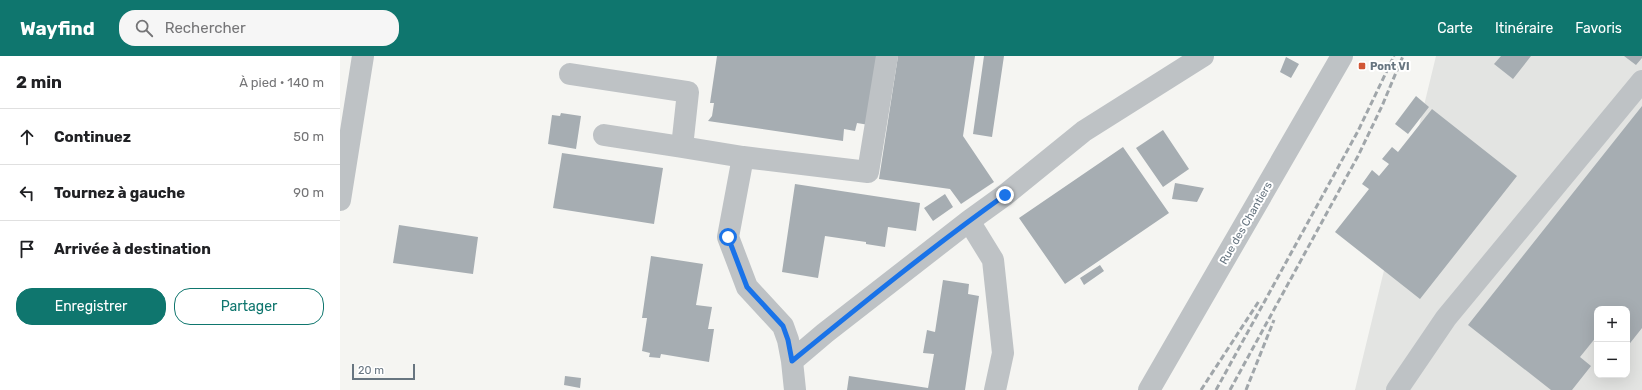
<!DOCTYPE html>
<html lang="fr">
<head>
<meta charset="utf-8">
<style>
  body { margin:0; font-family:Rubik,sans-serif; background:#f6f6f6; color:#202124 }
  .controls { position:absolute; right:12px; bottom:12px; display:grid; overflow:hidden; border-radius:8px; box-shadow:0 4px 16px #0002 }
  .controls button { width:36px; height:36px; display:grid; place-items:center; padding:0; border:0; border-bottom:1px solid #e0e0e0; background:#fff; color:#202124; font:20px sans-serif }
  .scale { position:absolute; left:12px; bottom:10px; width:63px; box-sizing:border-box; padding-left:4px; border:2px solid #677580; border-top:0; font-size:11px; line-height:14px; white-space:nowrap; color:#677580; -webkit-text-stroke:3px #fff; paint-order:stroke }
  .stop { position:absolute; width:12px; height:12px; margin:-9px; border:3px solid #1a73e8; border-radius:50%; background:#fff }
  .stop.end { background:#1a73e8; border-color:#fff; box-shadow:0 1px 4px #0008 }
  .list { margin:0; padding:0; list-style:none }
  h2 { display:flex; justify-content:space-between; align-items:center; height:52px; margin:0; padding:0 16px; font-size:17px }
  h2 small { font-size:13px; font-weight:400; color:#757577 }
  .list li { display:grid; grid-template-columns:26px 1fr auto; gap:12px; align-items:center; box-sizing:border-box; height:56px; padding:0 16px; border-top:1px solid #e0e0e0 }
  .list b { display:block; font-size:15px; white-space:nowrap }
  .list em { font-size:13px; font-style:normal; color:#757577 }
  .actions { display:flex; gap:8px; padding:12px 16px }
  .actions a { flex:1; padding:9px 0; border:1px solid #0f766e; border-radius:16px; text-align:center; font-size:14px; color:#0f766e }
  .actions .main { background:#0f766e; color:#fff }
  .icon { flex:none; width:22px; height:22px; fill:none; stroke:currentColor; stroke-width:2; stroke-linecap:round; stroke-linejoin:round }
  .map { position:relative; flex:none; width:1302px; height:334px; overflow:hidden }
  header { display:flex; align-items:center; gap:24px; box-sizing:border-box; height:56px; padding:0 20px; background:#0f766e; color:#fff }
  header strong { font-size:19px }
  nav { display:flex; gap:22px; margin-inline-start:auto; font-size:14px }
  .search { width:280px; height:36px; background:#f6f6f6; display:flex; align-items:center; gap:10px; box-sizing:border-box; padding:0 14px; border-radius:16px; color:#757577; font-size:15px }
  main { display:flex }
  aside { flex:1; background:#fff }
  .map>svg:first-child { display:block }
</style>
</head>
<body>
<header>
<strong>Wayfind</strong>
<div class="search"><svg class="icon" aria-label="search" viewBox="0 0 24 24"><circle cx="10" cy="10" r="6"/><path d="M15 15l6 6"/></svg>Rechercher</div>
<nav><a>Carte</a><a>Itinéraire</a><a>Favoris</a></nav>
</header>
<main>
<aside>
<h2>2 min<small>À pied · 140 m</small></h2>
<ul class="list">
<li><svg class="icon" aria-label="ahead" viewBox="0 0 24 24"><path d="M12 20V5M6 11l6-6 6 6"/></svg><div><b>Continuez</b></div><em>50 m</em></li>
<li><svg class="icon" aria-label="left" viewBox="0 0 24 24"><path d="M17 20v-9H6M10 6l-5 5 5 5"/></svg><div><b>Tournez à gauche</b></div><em>90 m</em></li>
<li><svg class="icon" aria-label="arrive" viewBox="0 0 24 24"><path d="M6 21V4h12l-3 4 3 4H6"/></svg><div><b>Arrivée à destination</b></div></li>
</ul>
<div class="actions"><a class="main">Enregistrer</a><a>Partager</a></div>
</aside>
<div class="map">
<svg width="1302" height="334" viewBox="0 0 1302 334">
  <rect width="100%" height="100%" fill="#f5f5f2"/>
  <!-- built -->
  <path fill="#e3e4e2" fill-rule="evenodd" d="M1096,0H1302V334H1015ZM1257,253H1287V319H1257Z"/>
  <!-- building -->
  <path fill="#a6adb2" d="M377,0H539L529,69L517,67L515,75L504,73L503,85L368,65L372,60L374,47H370Z
    M558,0H635L623,80L654,126L621,148L610,133L539,123Z
    M644,0H664L652,81L633,78Z
    M1161,0H1191L1173,23L1154,8Z
    M1284,0H1302V2L1296,9Z
    M946,1L959,8L951,22L940,16Z
    M1076,40L1089,51L1068,78L1055,68Z
    M1302,50V272L1287,291V253H1257V280L1240,301L1251,310L1232,334H1211L1128,269Z
    M1092,53L1177,120L1080,243L995,176L1029,133L1022,128L1032,114L1039,120L1049,108L1042,103L1052,91L1058,96Z
    M221,57L241,60L236,93L208,88L212,59L220,60Z
    M823,74L849,113L823,131L796,92Z
    M783,91L829,157L725,228L679,162Z
    M222,97L323,112L314,168L213,152Z
    M835,127L864,132L857,146L832,143Z
    M455,128L580,147L576,175L548,171L545,191L526,188V186L485,180L478,222L442,216Z
    M605,138L613,151L593,165L584,152Z
    M59,169L138,181L133,218L53,207Z
    M311,200L363,208L356,249L372,251L368,273H374L369,306L321,298L320,302L309,301L310,297L302,295L307,262H302Z
    M760,209L764,215L744,229L740,222Z
    M603,224L629,228L628,238L639,240L625,334H507L509,320L588,332L594,298L583,297L587,274L595,276Z
    M225,320L241,322L240,332L224,329Z"/>
  <g fill="none" stroke-linecap="round" stroke-linejoin="round">
    <!-- minor -->
    <path stroke="#bec2c5" stroke-width="22" d="M230,18L348,36L342,91L403,101
      M264,79L342,91
      M0,144L23,0
      M629,165L653,204L663,297L655,334
      M452,305L448,284L443,270L407,231L388,181L403,101L528,116L547,0
      M455,334L452,305L485,277L629,165L665,139L744,75L863,0
      M809,334L1002,0
      M1057,334L1106,262L1302,25"/>
    <!-- rail -->
    <path stroke="#a0a6aa" stroke-width="3" stroke-dasharray="6 3" stroke-linecap="butt" d="M861,334L919,245
      M876,334L1018,75L1054,0
      M890,334L1018,100L1042,50L1063,0
      M906,334L934,264"/>
  </g>
  <g fill="none" stroke-linecap="round" stroke-linejoin="round">
    <!-- route -->
    <path stroke="#1a73e8" stroke-width="5" d="M388,181L407,231L443,270L448,284L452,305C522,248 592,191 665,139"/>
  </g>
  <!-- markers -->
  <rect fill="#d15736" stroke="#fff" stroke-width="1.5" x="1018" y="6" width="8" height="8" rx="2"/>
  <g text-anchor="middle" dominant-baseline="central" stroke-width="4" stroke-linejoin="round" paint-order="stroke">
    <!-- poi labels -->
    <g font-size="11" font-weight="bold" fill="#677580" stroke="#fff" text-anchor="start">
      <text x="1030" y="10">Pont VI</text>
    </g>
    <!-- street labels -->
    <g font-size="11" fill="#677580" stroke="#fff">
      <text transform="translate(906 167) rotate(-60)">Rue des Chantiers</text>
    </g>
  </g>
</svg>
<div class="controls">
<button>+</button>
<button>−</button>
</div>
<div class="scale">20 m</div>
<div class="stop" style="left:388px;top:181px"></div>
<div class="stop end" style="left:665px;top:139px"></div>
</div>
</main>
</body>
</html>
